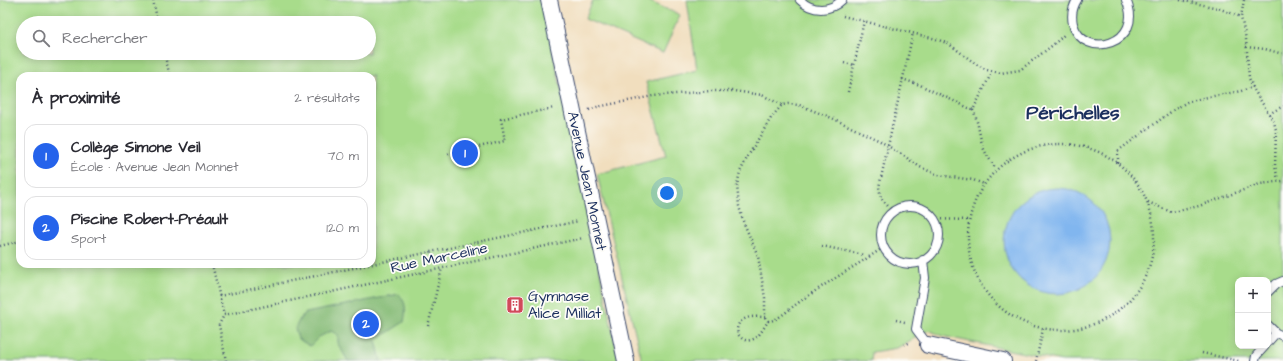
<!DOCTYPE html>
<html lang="fr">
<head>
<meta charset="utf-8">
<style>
  body { margin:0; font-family:"Architects Daughter",sans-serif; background:#f2f2f3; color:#2b2b33 }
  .controls { position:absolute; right:12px; bottom:12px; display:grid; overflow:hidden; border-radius:8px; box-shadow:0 2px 10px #0003 }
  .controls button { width:36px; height:36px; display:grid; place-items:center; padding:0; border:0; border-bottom:1px solid #e1e1e2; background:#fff; color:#2b2b33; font:20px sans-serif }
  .you { position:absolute; left:667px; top:193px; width:14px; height:14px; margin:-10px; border:3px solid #fff; border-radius:50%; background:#1a73e8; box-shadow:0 0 0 6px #1a73e833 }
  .badge { display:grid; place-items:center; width:26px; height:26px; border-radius:50%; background:#2563eb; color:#fff; font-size:13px; font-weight:700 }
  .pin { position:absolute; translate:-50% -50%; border:2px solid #fff; box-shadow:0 1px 4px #0006 }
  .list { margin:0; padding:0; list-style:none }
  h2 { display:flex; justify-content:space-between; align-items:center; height:52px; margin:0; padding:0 16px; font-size:17px }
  h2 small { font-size:13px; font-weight:400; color:#7c7c81 }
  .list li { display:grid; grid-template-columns:26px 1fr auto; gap:12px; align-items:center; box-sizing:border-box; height:64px; margin:0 8px 8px; padding:0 8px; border:1px solid #e1e1e2; border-radius:12px }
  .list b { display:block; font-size:15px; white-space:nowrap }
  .list p { margin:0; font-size:13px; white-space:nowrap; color:#7c7c81 }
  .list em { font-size:13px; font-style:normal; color:#7c7c81 }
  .icon { flex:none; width:22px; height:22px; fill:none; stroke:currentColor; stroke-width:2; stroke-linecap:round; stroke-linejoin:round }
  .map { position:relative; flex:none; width:1283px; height:361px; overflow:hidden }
  .search { position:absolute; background:#fff; box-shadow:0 2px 10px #0003; left:16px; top:16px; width:360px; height:44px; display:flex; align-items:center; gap:10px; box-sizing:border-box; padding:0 14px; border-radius:22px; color:#7c7c81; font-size:15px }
  .panel { position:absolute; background:#fff; box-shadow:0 2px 10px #0003; left:16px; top:72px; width:360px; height:196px; border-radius:12px }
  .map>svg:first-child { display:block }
</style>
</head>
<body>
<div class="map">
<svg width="1283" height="361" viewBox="0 0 1283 361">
  <rect width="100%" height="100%" fill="#fdfcf7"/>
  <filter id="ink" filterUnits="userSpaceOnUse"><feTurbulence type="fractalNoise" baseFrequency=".025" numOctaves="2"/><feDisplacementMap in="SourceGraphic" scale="8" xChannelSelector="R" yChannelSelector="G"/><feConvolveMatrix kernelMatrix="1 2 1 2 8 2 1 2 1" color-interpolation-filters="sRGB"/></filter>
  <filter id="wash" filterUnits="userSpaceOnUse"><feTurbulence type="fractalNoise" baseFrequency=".012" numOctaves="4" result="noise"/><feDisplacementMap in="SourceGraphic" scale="16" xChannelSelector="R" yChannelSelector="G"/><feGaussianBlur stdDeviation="0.9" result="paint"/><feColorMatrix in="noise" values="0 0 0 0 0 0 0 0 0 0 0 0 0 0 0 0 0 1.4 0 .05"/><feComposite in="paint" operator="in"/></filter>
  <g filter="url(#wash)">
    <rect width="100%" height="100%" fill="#f1debe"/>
    <!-- green -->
    <path fill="#a8dc8b" stroke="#628674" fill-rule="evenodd" d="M0,0H542L619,361H0ZM23,23H369V53H23ZM20,76H372V264H20Z
      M593,0H646L680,15L663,53L585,19Z
      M687,0H1283V361H1062L942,336L929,330L897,348L872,352L871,361H642L597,174L666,156L646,82L697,70ZM1238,280H1268V346H1238Z"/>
    <!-- forest -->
    <path fill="#86bc77" stroke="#50766a" d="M399,294C407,304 406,310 404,322L376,340L381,361H348L338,344V335L331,331L319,337L310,346L298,339L295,328L301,317L306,313Z"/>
    <!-- water -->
    <path fill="#81b6ef" stroke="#4e72a6" d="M1004 241a53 53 0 1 1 106 0a53 53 0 1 1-106 0Z"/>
  </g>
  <g filter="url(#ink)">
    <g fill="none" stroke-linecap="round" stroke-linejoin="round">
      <defs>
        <path id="lane" d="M800,0C812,12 830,12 842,0
          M1077,0C1072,8 1071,15 1073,24C1084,62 1146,43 1126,0
          M881 235a29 29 0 1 1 58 0a29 29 0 1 1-58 0Z
          M923,260L925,278L916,329L928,345
          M1268,292L1276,284L1283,281
          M1268,325L1276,333L1283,336
          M1268,342L1276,333
          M1255,361L1256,356L1265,346"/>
        <path id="street" d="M549,0L626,361
          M928,345L1003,361"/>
      </defs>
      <!-- lane casing -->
      <use href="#lane" stroke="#3b496c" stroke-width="10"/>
      <!-- street casing -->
      <use href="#street" stroke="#3b496c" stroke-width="18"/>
      <!-- path -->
      <path stroke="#3b496c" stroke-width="2.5" stroke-dasharray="1 3" stroke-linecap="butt" d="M153,0L158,23
        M1180,0L1218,8L1241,17
        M1244,0L1241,17L1246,39L1249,78L1254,90L1274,122L1276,130L1275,166L1278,180
        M843,16L936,39L949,44L976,64L987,70L1001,73L1020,70L1053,45L1065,34
        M1246,47L1265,49L1283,54
        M164,53L170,76
        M844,63L854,65
        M902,79L920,85L973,110L992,72
        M848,92L864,21
        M589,110L597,107L653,96L711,91H734L762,95L782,105
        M973,110C978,121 979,133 982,144C985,154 991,161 996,169
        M1269,114L1283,106
        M968 237a93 93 0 1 1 186 0a93 93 0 1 1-186 0Z
        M448,154L505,141L501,119L554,108
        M1118,163V151L1172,111L1187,102L1203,98L1241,91L1253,87
        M1148,202L1171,212L1178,211L1199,206L1260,184L1283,181
        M893,212L881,198L879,187L913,33
        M934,219L968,220
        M0,246L20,241
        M822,246L864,255
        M212,264L224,315
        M219,296L579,221
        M765,317C760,317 752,316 747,318C727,325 741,349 757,337C761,333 765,326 768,321L765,317V298L758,256L743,221L739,206L737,185L740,172L748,156L771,118L782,105L788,104L799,105L832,118L880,141L901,154L920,167L938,175L973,180L984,184
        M896,320L905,322
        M768,321C777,321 787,311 794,306C823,284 855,267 884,247
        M428,326L442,268
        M904,345L911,342
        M1202,353L1239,361
        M226,361L219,325L224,315L583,238
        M1036,361L1043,329"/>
      <!-- lane -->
      <use href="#lane" stroke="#fff" stroke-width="8"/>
      <!-- street -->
      <use href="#street" stroke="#fff" stroke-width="16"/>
    </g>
  </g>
  <!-- icons -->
  <defs>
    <symbol id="building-square" viewBox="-11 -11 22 22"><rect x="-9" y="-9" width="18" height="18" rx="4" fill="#d1495b" stroke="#fdfcf7"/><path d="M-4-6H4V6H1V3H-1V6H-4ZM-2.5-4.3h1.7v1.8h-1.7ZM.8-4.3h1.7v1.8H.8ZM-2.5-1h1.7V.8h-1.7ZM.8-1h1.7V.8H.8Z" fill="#fff"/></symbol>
  </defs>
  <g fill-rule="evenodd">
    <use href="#building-square" x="505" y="295" width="20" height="20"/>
  </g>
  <g text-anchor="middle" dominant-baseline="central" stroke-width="3.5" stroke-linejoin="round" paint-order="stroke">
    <!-- street labels -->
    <g font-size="15" fill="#1b2f5e" stroke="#fdfcf7">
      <text transform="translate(587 181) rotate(78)">Avenue Jean Monnet</text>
      <text transform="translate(439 258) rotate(-12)">Rue Marceline</text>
    </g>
    <!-- poi labels -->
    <g font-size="15" fill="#1b2f5e" stroke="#fdfcf7" text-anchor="start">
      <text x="528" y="296">Gymnase<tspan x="528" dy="17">Alice Milliat</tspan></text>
    </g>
    <!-- district labels -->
    <g font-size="19" font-weight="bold" fill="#1b2f5e" stroke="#fdfcf7">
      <text x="1073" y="113">Périchelles</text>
    </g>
  </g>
</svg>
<div class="controls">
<button>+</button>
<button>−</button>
</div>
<div class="you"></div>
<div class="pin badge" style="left:465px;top:153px">1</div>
<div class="pin badge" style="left:366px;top:324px">2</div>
<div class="search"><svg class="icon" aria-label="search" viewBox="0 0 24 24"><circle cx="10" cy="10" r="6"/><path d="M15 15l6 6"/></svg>Rechercher</div>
<section class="panel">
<h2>À proximité<small>2 résultats</small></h2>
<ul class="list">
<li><span class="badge">1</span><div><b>Collège Simone Veil</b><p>École · Avenue Jean Monnet</p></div><em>70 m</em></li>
<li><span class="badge">2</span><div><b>Piscine Robert-Préault</b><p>Sport</p></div><em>120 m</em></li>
</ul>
</section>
</div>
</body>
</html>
